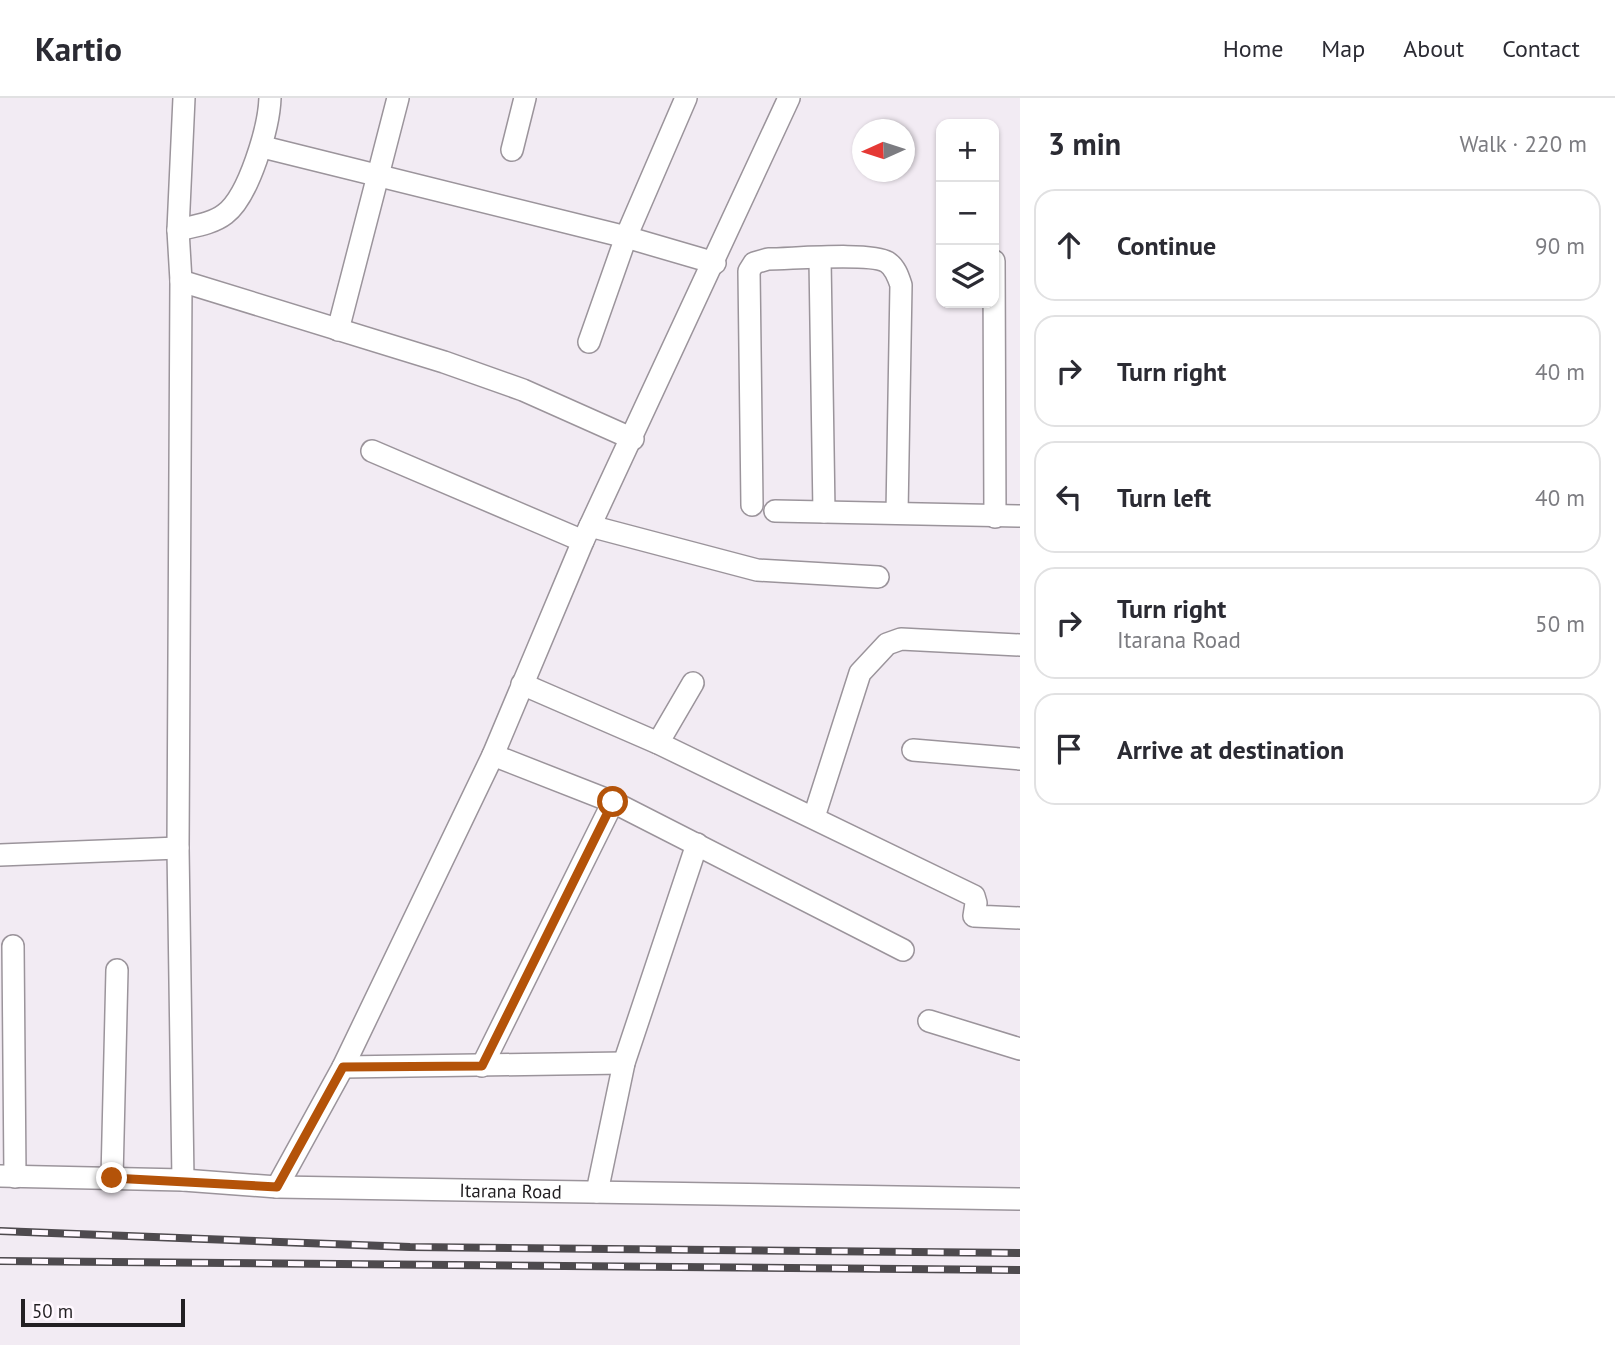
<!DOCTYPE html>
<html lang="en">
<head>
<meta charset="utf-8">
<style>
  body { margin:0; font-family:"PT Sans",sans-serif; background:#f7f7f7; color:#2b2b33 }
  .controls { position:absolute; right:21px; top:21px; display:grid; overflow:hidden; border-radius:14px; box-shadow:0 2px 5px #0004 }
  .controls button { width:63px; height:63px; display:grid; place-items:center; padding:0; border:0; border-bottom:2px solid #e1e1e2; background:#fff; color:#2b2b33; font:35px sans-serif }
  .compass { position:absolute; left:852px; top:21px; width:63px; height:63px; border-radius:50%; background:#fff; box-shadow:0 2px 5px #0004; rotate:267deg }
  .scale { position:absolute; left:21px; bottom:18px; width:164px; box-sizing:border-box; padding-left:7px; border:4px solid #221f22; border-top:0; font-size:19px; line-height:24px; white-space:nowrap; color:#221f22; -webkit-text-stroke:5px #fff8ff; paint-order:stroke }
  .stop { position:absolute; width:21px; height:21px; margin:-16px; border:5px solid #b45309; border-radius:50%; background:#fff }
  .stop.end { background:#b45309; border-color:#fff; box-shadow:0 2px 7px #0008 }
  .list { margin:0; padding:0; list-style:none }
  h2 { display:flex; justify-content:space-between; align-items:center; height:91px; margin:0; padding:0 28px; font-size:30px }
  h2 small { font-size:23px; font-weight:400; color:#7c7c81 }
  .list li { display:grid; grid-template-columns:46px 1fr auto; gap:21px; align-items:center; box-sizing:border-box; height:112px; margin:0 14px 14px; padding:0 14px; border:2px solid #e1e1e2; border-radius:21px }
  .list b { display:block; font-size:26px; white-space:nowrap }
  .list p { margin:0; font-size:23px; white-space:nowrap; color:#7c7c81 }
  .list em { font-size:23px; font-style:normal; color:#7c7c81 }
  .icon { flex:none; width:38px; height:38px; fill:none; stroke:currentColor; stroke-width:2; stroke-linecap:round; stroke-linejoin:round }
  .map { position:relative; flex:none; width:1020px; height:1247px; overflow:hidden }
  header { display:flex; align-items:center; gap:42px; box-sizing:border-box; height:98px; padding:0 35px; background:#fff; border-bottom:2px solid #e1e1e2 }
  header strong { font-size:33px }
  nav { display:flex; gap:38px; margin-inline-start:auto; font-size:24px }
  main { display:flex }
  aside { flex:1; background:#fff }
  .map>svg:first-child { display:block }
</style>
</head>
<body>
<header>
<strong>Kartio</strong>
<nav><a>Home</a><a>Map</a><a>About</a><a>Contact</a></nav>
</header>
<main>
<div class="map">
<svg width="1020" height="1247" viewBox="0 0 1020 1247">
  <rect width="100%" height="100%" fill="#f2ebf3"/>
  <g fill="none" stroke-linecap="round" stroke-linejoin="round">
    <defs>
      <g id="street">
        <path d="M263,49L626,139L715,165"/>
        <path d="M512,52L525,0"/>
        <path d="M178,132C194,128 212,126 225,116C249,98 269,29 270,0"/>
        <path d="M820,161L824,414"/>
        <path d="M994,163L995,419"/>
        <path d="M181,183L444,264L523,292L633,341"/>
        <path d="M338,232L398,0"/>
        <path d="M589,244L626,139L686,0"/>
        <path d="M372,353L583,443"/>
        <path d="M752,407L749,173L754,165L768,161C791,161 871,154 887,164C895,169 898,178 901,187L897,415"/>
        <path d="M775,413L1020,418"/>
        <path d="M590,428L757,472L878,479"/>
        <path d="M522,586L658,645L974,798L976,805L974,818L1020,820"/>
        <path d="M658,645L693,585"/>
        <path d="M913,652L1020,661"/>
        <path d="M493,657L613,704L903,852"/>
        <path d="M814,719L860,575L887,546L901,541L1020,547"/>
        <path d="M0,757L178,750"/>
        <path d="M13,848L15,1079"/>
        <path d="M929,923L1020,951"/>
        <path d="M482,968L613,704"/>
        <path d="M343,969L624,965"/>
        <path id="s1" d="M0,1078L183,1082L277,1089L1020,1101"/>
        <path d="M112,1080L117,872"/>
        <path d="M183,1082L178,750L181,183L178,132L184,0"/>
        <path d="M277,1089L343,969L493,657L583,443L789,0"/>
        <path d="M597,1094L624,965L697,746"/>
      </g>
    </defs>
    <!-- street casing -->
    <use href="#street" stroke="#9b949b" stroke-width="24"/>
    <!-- street -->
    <use href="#street" stroke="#fff" stroke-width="21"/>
    <defs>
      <path id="rail" d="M0,1133L410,1149L1020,1155
        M0,1163L1020,1172"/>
    </defs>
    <!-- rail casing -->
    <use href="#rail" stroke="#4e4a4e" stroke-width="8"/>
    <!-- rail -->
    <use href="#rail" stroke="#fff8ff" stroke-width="5" stroke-dasharray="16" stroke-linecap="butt"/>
  </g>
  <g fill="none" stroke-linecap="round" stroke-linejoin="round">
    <!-- route -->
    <path stroke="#b45309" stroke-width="9" d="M112,1080L277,1089L343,969L482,968L613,704"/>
  </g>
  <g text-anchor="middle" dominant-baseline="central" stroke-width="5" stroke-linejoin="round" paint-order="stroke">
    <!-- street labels -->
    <g font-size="19" fill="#221f22" stroke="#fff8ff">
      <text stroke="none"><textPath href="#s1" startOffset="511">Itarana Road</textPath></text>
    </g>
  </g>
</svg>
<div class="controls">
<button>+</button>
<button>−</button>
<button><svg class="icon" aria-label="layers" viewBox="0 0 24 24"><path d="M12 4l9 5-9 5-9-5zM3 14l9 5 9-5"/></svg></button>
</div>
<svg class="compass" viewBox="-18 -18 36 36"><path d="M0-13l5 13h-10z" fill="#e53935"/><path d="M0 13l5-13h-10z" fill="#7c7c81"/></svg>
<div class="scale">50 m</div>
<div class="stop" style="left:613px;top:704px"></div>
<div class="stop end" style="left:112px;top:1080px"></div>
</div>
<aside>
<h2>3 min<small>Walk · 220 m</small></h2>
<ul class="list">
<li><svg class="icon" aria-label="ahead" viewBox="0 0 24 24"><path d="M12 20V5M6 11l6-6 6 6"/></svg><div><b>Continue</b></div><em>90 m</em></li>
<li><svg class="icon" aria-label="right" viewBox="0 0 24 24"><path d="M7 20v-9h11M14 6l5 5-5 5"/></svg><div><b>Turn right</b></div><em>40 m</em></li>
<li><svg class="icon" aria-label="left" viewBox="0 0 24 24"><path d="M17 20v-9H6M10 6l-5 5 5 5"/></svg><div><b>Turn left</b></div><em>40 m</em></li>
<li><svg class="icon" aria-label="right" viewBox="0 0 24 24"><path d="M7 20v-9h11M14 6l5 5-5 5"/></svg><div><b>Turn right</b><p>Itarana Road</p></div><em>50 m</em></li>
<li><svg class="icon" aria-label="arrive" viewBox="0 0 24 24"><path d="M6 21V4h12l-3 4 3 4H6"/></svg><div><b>Arrive at destination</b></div></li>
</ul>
</aside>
</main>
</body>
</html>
